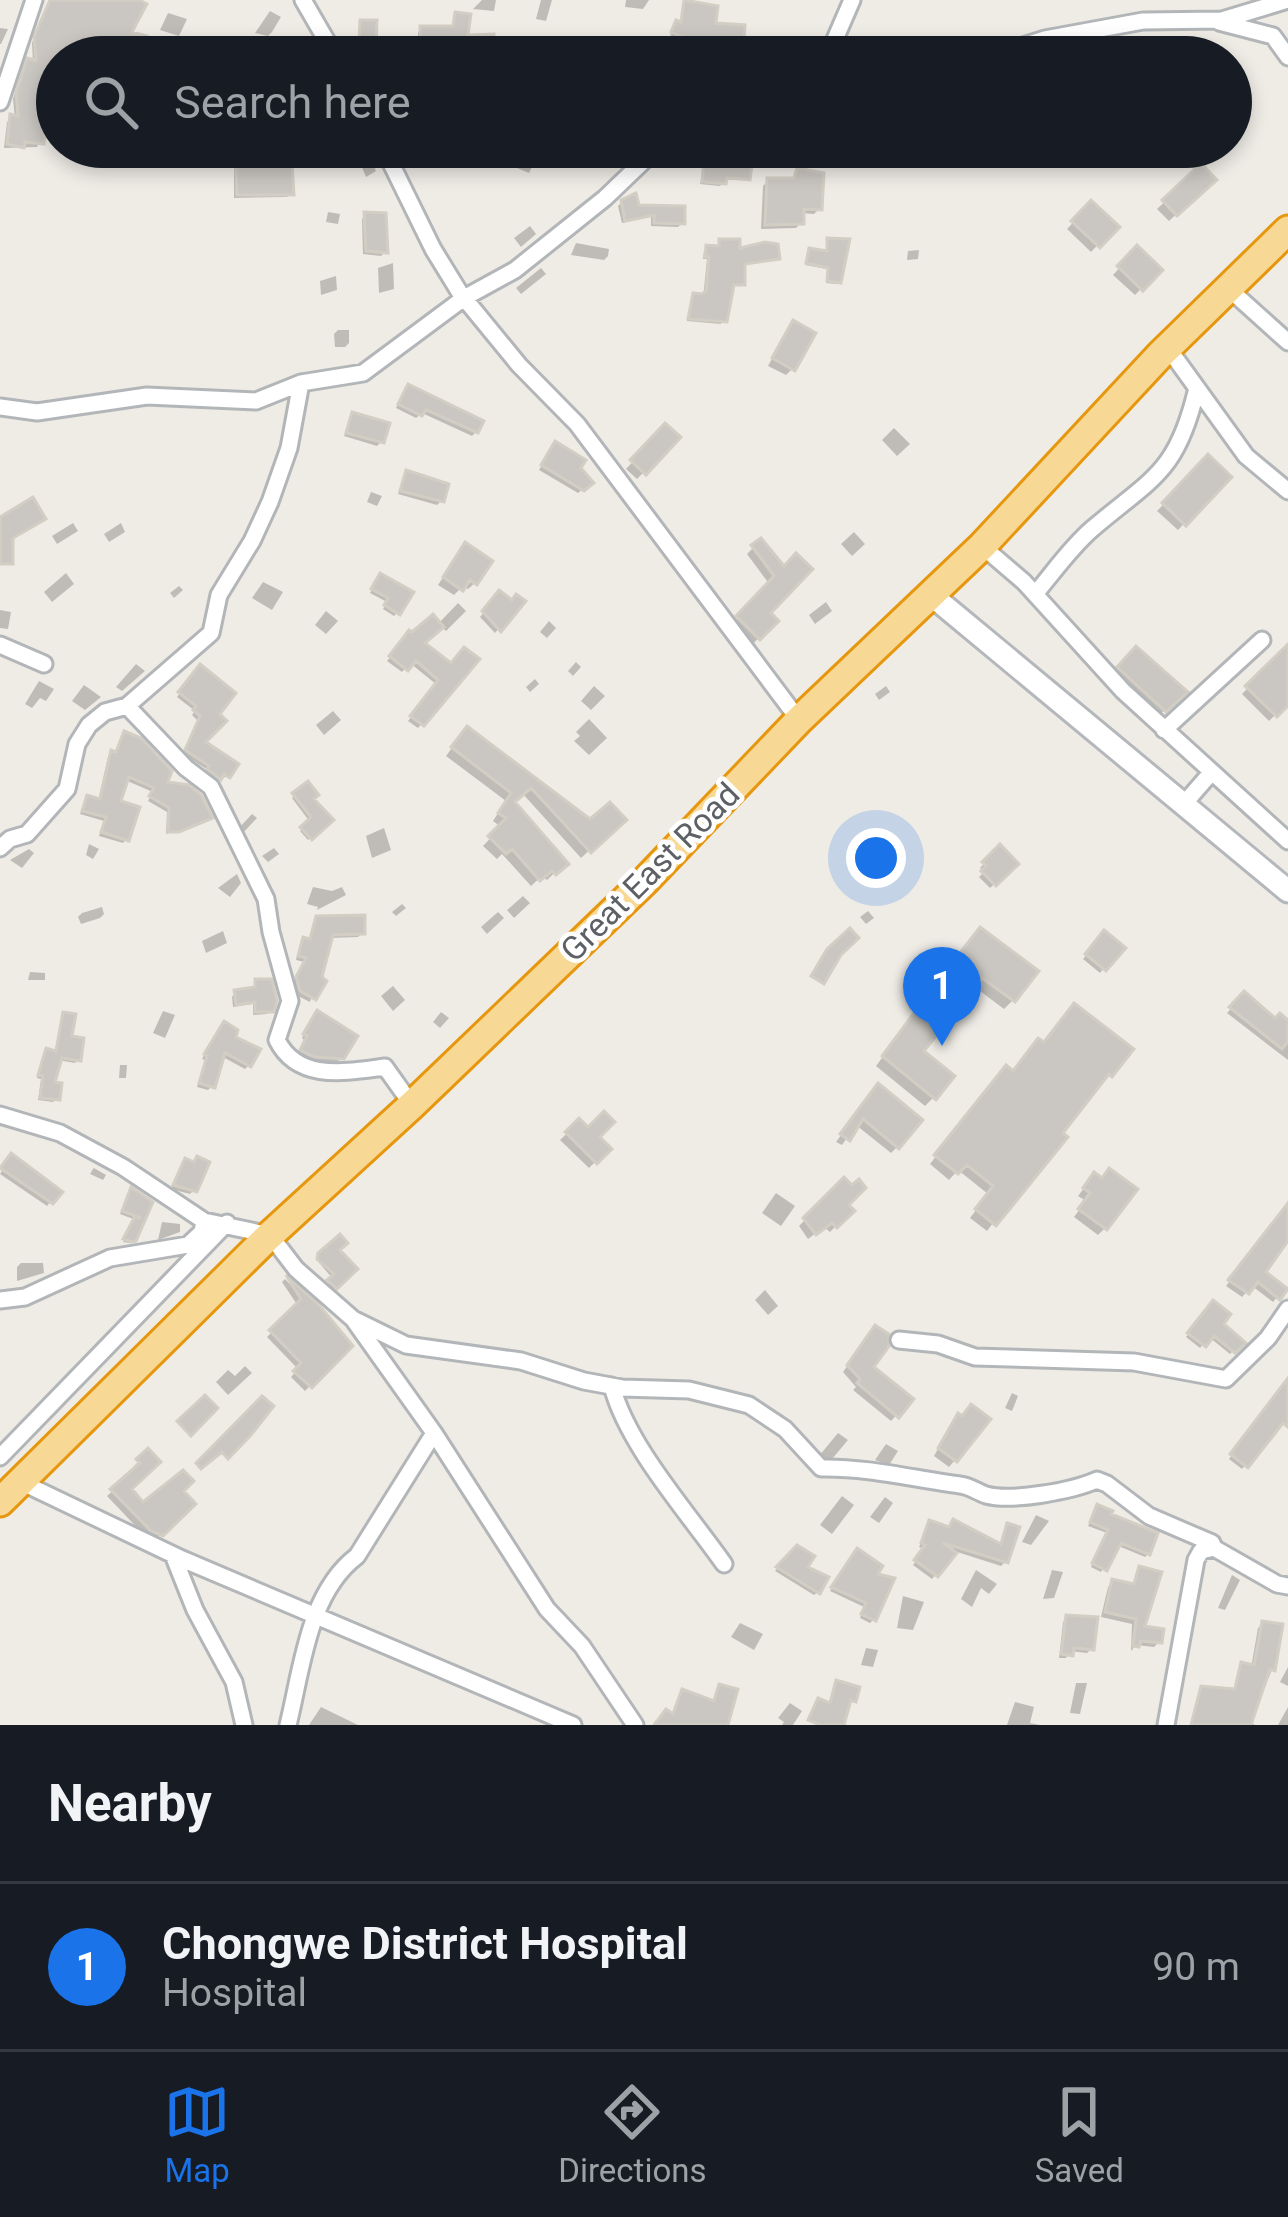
<!DOCTYPE html>
<html lang="en">
<head>
<meta charset="utf-8">
<style>
  body { margin:0; font-family:Roboto,sans-serif; background:#242831; color:#f1f3f6 }
  .you { position:absolute; left:876px; top:858px; width:42px; height:42px; margin:-30px; border:9px solid #fff; border-radius:50%; background:#1a73e8; box-shadow:0 0 0 18px #1a73e833 }
  .badge { display:grid; place-items:center; width:78px; height:78px; border-radius:50%; background:#1a73e8; color:#fff; font-size:39px; font-weight:700 }
  .pin { position:absolute; translate:-50% -99px; filter:drop-shadow(0 3px 6px #0008) }
  .pin::after { content:''; position:absolute; top:63px; width:42px; height:36px; background:inherit; clip-path:polygon(0 0,100% 0,50% 100%) }
  .list { margin:0; padding:0; list-style:none }
  h2 { display:flex; justify-content:space-between; align-items:center; height:156px; margin:0; padding:0 48px; font-size:51px }
  h2 small { font-size:39px; font-weight:400; color:#9ea1a6 }
  .list li { display:grid; grid-template-columns:78px 1fr auto; gap:36px; align-items:center; box-sizing:border-box; height:168px; padding:0 48px; border-top:3px solid #363941 }
  .list b { display:block; font-size:45px; white-space:nowrap }
  .list p { margin:0; font-size:39px; white-space:nowrap; color:#9ea1a6 }
  .list em { font-size:39px; font-style:normal; color:#9ea1a6 }
  .icon { flex:none; width:66px; height:66px; fill:none; stroke:currentColor; stroke-width:2; stroke-linecap:round; stroke-linejoin:round }
  .map { position:relative; flex:none; width:1288px; height:1725px; overflow:hidden }
  .search { position:absolute; background:#171b24; box-shadow:0 6px 18px #0003; left:36px; right:36px; top:36px; height:132px; display:flex; align-items:center; gap:30px; box-sizing:border-box; padding:0 42px; border-radius:66px; color:#9ea1a6; font-size:45px }
  .sheet { height:324px; background:#171b24 }
  nav { display:flex; justify-content:space-around; align-items:center; box-sizing:border-box; height:168px; border-top:3px solid #363941; background:#171b24; font-size:33px; color:#9ea1a6 }
  nav a { display:grid; justify-items:center; gap:6px }
  nav .on { color:#1a73e8 }
  .map>svg:first-child { display:block }
</style>
</head>
<body>
<div class="map">
<svg width="1288" height="1725" viewBox="0 0 1288 1725">
  <rect width="100%" height="100%" fill="#efece6"/>
  <!-- shadow -->
  <path fill="#0003" d="M49,0H130L128,34L140,51L136,56L93,52L92,57H57V138L42,137L37,147L4,148L7,122L15,118L13,99L24,65L33,62L32,43Z
    M482,0H496L494,11L473,9Z
    M541,0H552L546,21L536,19Z
    M626,0H649L643,9L625,7Z
    M686,1L712,26L742,27L738,57H724L725,41H682L670,35L679,24Z
    M270,11L281,17L272,32L268,36L255,33Z
    M168,13L187,19L179,36L160,30Z
    M456,16L465,38L490,47L472,52L473,57L418,55V33L421,29H451Z
    M0,28L8,29L1,44H0Z
    M542,40V57H511L514,43Z
    M173,52V57H153L157,53Z
    M90,147H113V154L109,159L90,158Z
    M234,147H279L291,194L287,197L234,198Z
    M520,152L536,159L529,173L512,166Z
    M371,160L376,171L366,177L361,165Z
    M705,164L748,179L724,180L720,186L700,184Z
    M1201,168L1213,180L1169,221L1157,209Z
    M798,171L819,209L814,214L801,213V223L796,228L761,229L763,186L768,181L791,180Z
    M622,202L636,208L682,223L678,227L651,226V217L622,223L618,206Z
    M1091,204L1115,227L1091,252L1067,229Z
    M328,212L340,214L338,224L326,222Z
    M366,215L385,252L381,256L363,254L362,219Z
    M530,226L536,234L521,247L514,238Z
    M720,242L737,252L777,258L742,266V284L730,287L721,324L687,321L691,299L703,298L707,259H703L704,251L717,249Z
    M828,242L839,281L836,284L826,283L827,269L805,265L810,251L825,254Z
    M576,243L609,249L608,256L604,260L571,255Z
    M1137,249L1159,270L1135,295L1113,275Z
    M919,250L918,259L907,260L908,251Z
    M393,263L394,289L379,293L378,268Z
    M541,268L546,274L521,294L516,288Z
    M336,276L337,290L321,295L320,281Z
    M338,330H349V343L345,347H335L334,334Z
    M787,331L792,369L786,375L768,366Z
    M404,392L476,432L472,436L422,413L416,418L396,408Z
    M353,415L381,442L377,446L344,436Z
    M665,427L677,438L637,479L626,469Z
    M894,428L910,444L897,456L882,440Z
    M552,449L590,483L578,493L539,470Z
    M1208,459L1228,478L1178,530L1157,511Z
    M407,473L441,501L437,505L398,494Z
    M371,492L382,496L377,506L367,502Z
    M73,523L78,531L57,544L52,536Z
    M121,523L125,532L109,542L104,534Z
    M854,532L865,544L852,556L841,544Z
    M753,548L783,571L767,613L775,621L752,645L732,624L770,585L747,554Z
    M459,553L475,583L468,589L463,586L454,595L438,585Z
    M66,573L74,584L52,602L44,592Z
    M378,580L397,613L394,616L383,609L387,602L370,593Z
    M263,582L283,592L272,610L252,598Z
    M179,586L183,590L174,598L170,593Z
    M499,594L511,603L521,602L495,633L480,617Z
    M826,602L832,611L815,624L809,615Z
    M458,603L466,611L446,631L441,626L421,643L451,667L476,660L418,728L408,721L437,685L410,663L402,672L387,661L410,634L438,624Z
    M0,610L11,612L8,629L0,628Z
    M326,611L338,621L326,634L315,625Z
    M549,621L556,628L547,638L540,632Z
    M1288,648V702L1269,721L1242,694Z
    M1136,650L1184,692L1157,717L1113,675Z
    M576,662L581,667L573,676L568,671Z
    M136,664L145,671L122,691L116,687Z
    M200,668L201,743L227,776L215,782L205,774L208,770L183,754L198,721L192,715L195,711L177,697Z
    M535,679L539,684L530,692L526,687Z
    M39,681L54,689L46,701L40,698L32,708L25,704Z
    M84,685L101,697L85,710L72,701Z
    M594,686L605,696L591,710L581,701Z
    M886,686L890,692L879,700L875,694Z
    M333,711L341,720L324,735L316,725Z
    M589,719L607,738L589,755L574,741L580,736L576,732Z
    M124,735L163,784L205,821L166,834L167,812L148,801L153,792L125,780L118,803L126,839L123,843L99,836L104,821L80,814L88,798L98,801L108,757L114,754Z
    M460,737L591,823L622,820L581,858L522,793L512,802L565,863L547,880L542,876L531,886L502,854L497,859L483,846L501,827L493,821L506,801L446,756Z
    M307,785L310,800L330,820L308,840L300,831L310,822L292,798Z
    M252,814L257,818L242,834L239,828Z
    M384,828L391,850L372,858L366,836Z
    M89,844L99,849L93,859L86,855Z
    M274,848L279,854L268,862L262,856Z
    M1000,848L1015,864L990,888L979,877L984,872L980,868Z
    M29,849L34,853L22,868L10,860Z
    M237,874L241,883L230,897L218,888Z
    M313,887L332,891L342,887L346,895L317,910L318,907L307,904Z
    M523,896L530,903L514,918L507,910Z
    M402,904L406,908L396,916L392,912Z
    M102,907L104,914L100,918L81,924L78,917L82,913Z
    M868,911L874,918L866,924L860,917Z
    M498,912L504,918L487,934L481,927Z
    M317,919L362,933L358,937L329,938L310,1002L296,995L293,983L305,962L296,960L300,945L308,942Z
    M223,931L227,943L206,953L202,941Z
    M1104,934L1121,948L1100,973L1083,959Z
    M971,940L1013,1000L1004,1009L972,985L920,1051L933,1098L925,1106L876,1066L931,992L916,980L930,963L952,965Z
    M30,972L45,973V980H28Z
    M256,982L271,1011L267,1014L253,1015V1004L233,1007L232,996L253,990Z
    M393,986L405,1000L393,1011L381,996Z
    M1244,995L1275,1022L1288,1024V1060L1227,1013Z
    M163,1011L175,1015L165,1038L153,1033Z
    M441,1012L449,1018L440,1028L433,1022Z
    M64,1015L68,1039L78,1059L75,1063L58,1060L51,1085L57,1099L53,1102L38,1100L41,1079L37,1078L44,1055L47,1051L54,1053Z
    M1068,1015L1110,1075L1103,1082L1100,1080L987,1231L970,1218L988,1194L958,1170L949,1180L930,1164L999,1076L1012,1074L1043,1046Z
    M314,1018L342,1058L337,1062L309,1060L298,1054L305,1041L302,1038Z
    M220,1029L233,1038L249,1065L245,1069L221,1056L212,1086L208,1090L197,1087L205,1060L202,1059Z
    M120,1065H127L126,1078H119Z
    M872,1093L897,1147L891,1153L856,1125L842,1145L836,1142Z
    M579,1122L608,1149L589,1168L560,1140Z
    M11,1157L59,1192L47,1206L0,1174Z
    M182,1166L194,1190L190,1194L171,1189Z
    M93,1169L94,1168L106,1175L103,1180L90,1174Z
    M844,1181V1205L850,1211L830,1232L824,1227L808,1239L799,1226Z
    M1088,1183L1105,1228L1098,1235L1074,1217L1086,1201L1078,1196Z
    M131,1190L150,1203L130,1243L123,1242L136,1220L120,1214Z
    M776,1193L795,1206L781,1226L762,1213Z
    M1288,1206V1236L1262,1272L1284,1289L1273,1302L1252,1286L1242,1297L1226,1286Z
    M162,1222L180,1224V1232L158,1240Z
    M339,1238L336,1250L354,1269L332,1290L327,1285L333,1279L316,1259Z
    M21,1263H43L44,1273L17,1281V1267Z
    M285,1279L349,1346L305,1391L291,1377L298,1369L267,1337L298,1306L282,1282Z
    M765,1290L778,1306L768,1315L755,1300Z
    M1213,1304L1220,1324L1241,1343L1230,1354L1209,1337L1200,1348L1186,1337Z
    M870,1334V1367L910,1400L891,1421L853,1390L856,1387L843,1372Z
    M245,1366L252,1373L228,1395L216,1382L228,1370L235,1376Z
    M1288,1383V1413L1242,1469L1229,1459Z
    M1012,1393L1018,1396L1012,1411L1005,1408Z
    M952,1423L955,1460L949,1467L934,1456Z
    M838,1433L848,1440L832,1459H822L819,1456Z
    M886,1444L898,1451L889,1465L875,1460Z
    M148,1452L128,1489L143,1506L179,1491L192,1504L154,1540L145,1536L107,1496L136,1470L133,1467Z
    M842,1496L854,1505L832,1534L820,1525Z
    M885,1497L893,1503L879,1523L870,1517Z
    M1095,1511L1148,1554L1145,1557L1116,1545L1101,1572L1091,1567L1107,1533L1088,1526Z
    M1036,1515L1049,1521L1031,1545L1022,1542Z
    M930,1523L999,1546L1008,1527L1005,1562L1001,1566L954,1551L932,1579L913,1565L924,1549L919,1547Z
    M854,1556L874,1575V1619L870,1623L860,1618L864,1607L830,1591Z
    M787,1557L804,1568L818,1592L814,1595L775,1571Z
    M1140,1569L1141,1629L1159,1642L1154,1647L1136,1645L1131,1651L1132,1624L1101,1617L1108,1587L1113,1582L1131,1586Z
    M976,1570L997,1584L989,1594L981,1588L972,1607L961,1599Z
    M1052,1570L1063,1572L1054,1598L1043,1599Z
    M1232,1575L1240,1580L1225,1610L1218,1608Z
    M903,1596L924,1602L913,1630L897,1628Z
    M1067,1618L1091,1649L1087,1653L1070,1651L1066,1658H1059L1063,1622Z
    M740,1623L763,1634L754,1650L731,1637Z
    M1263,1624L1280,1627L1272,1670L1249,1722L1255,1725H1191L1202,1689L1233,1692L1238,1670L1242,1665L1251,1668L1258,1628Z
    M866,1648L878,1650L873,1667L861,1665Z
    M1288,1667V1686L1280,1682Z
    M1076,1683H1087L1080,1714L1070,1713Z
    M1015,1702L1034,1707L1030,1723L1040,1725H1007Z
    M790,1703L802,1711L793,1725H782L784,1722L778,1718Z
    M321,1707L358,1725H309Z
    M1288,1707V1725H1278Z"/>
  <!-- building -->
  <path fill="#cac7c2" stroke="#d3cec4" stroke-width="3" d="M50,0H139L147,4L132,32L147,36L143,53L107,48L106,51L97,49L95,57H57V135L45,134L44,144L25,142L24,148L7,144L10,114L18,116L16,93L27,58L36,60L34,37Z
    M684,0L718,6L716,23L745,25L743,56L726,55L727,39H687L671,32L676,20L681,22Z
    M455,12L471,14L468,35L494,34L493,48L475,49L476,57H463V52L421,53L420,26H453Z
    M360,20H377L376,48L380,54L349,57L347,45L359,43Z
    M235,147H291L294,195H237Z
    M704,160L752,165L750,180L727,178L726,184L702,182Z
    M1201,163L1217,180L1177,216L1162,200Z
    M797,168L824,173L822,210L804,209V224L765,225L767,178H794Z
    M636,193L639,205L685,206V224L654,223V215L625,221L621,200Z
    M1091,200L1120,227L1100,248L1071,221Z
    M364,212L386,213L388,253L366,251Z
    M827,238L850,239L841,283L827,281L828,268L806,263L809,248L827,251Z
    M719,239H740V248L765,242L778,244L780,259L745,264V285H734L727,322L688,319L693,293L702,294L706,291L709,257H705L706,245L719,246Z
    M1137,245L1163,270L1143,291L1117,266Z
    M793,320L816,333L795,371L772,358Z
    M408,384L484,421L478,433L426,410L422,416L398,404Z
    M352,412L390,423L384,443L346,433Z
    M665,423L681,437L646,475L630,460Z
    M555,441L586,460L581,468L594,483L584,491L541,465Z
    M1208,454L1232,477L1186,526L1162,503Z
    M406,470L449,484L444,502L400,491Z
    M33,497L46,519L13,538V564H0V517Z
    M761,538L784,566L796,553L813,569L771,613L779,621L760,640L736,616L774,576L751,545Z
    M465,542L493,561L477,585L470,580L463,591L443,577Z
    M380,573L414,592L400,615L384,605L388,598L371,589Z
    M499,590L512,600L516,594L526,601L501,632L482,611Z
    M433,614L444,627L425,643L451,663L464,647L480,659L424,726L410,716L438,680L416,661L408,671L389,656L409,630L412,632Z
    M1288,644V706L1277,717L1245,686Z
    M1136,646L1188,692L1166,712L1117,667Z
    M200,664L236,693L220,714L227,721L206,742L239,764L230,778L224,774L221,780L207,769L209,766L185,750L200,716L193,710L196,706L178,692Z
    M467,726L590,819L610,802L627,820L591,853L531,788L515,802L569,864L556,875L552,871L540,881L512,849L506,854L488,836L506,818L498,813L511,793L451,747Z
    M124,731L141,738L172,771L168,782L189,785L201,795L213,818L179,832H168L169,808L149,796L154,788L129,777L121,801L140,807L129,841L101,832L106,817L82,811L87,795L100,799L111,750L116,752Z
    M308,781L319,795L314,799L334,820L312,840L300,827L311,817L292,793Z
    M1000,844L1019,864L996,886L981,871L986,866L982,862Z
    M365,915V934L333,935L322,977L327,981L316,1000L300,991L296,977L306,958L298,956L303,937L310,939L316,916Z
    M980,927L1039,971L1015,1002L982,978L924,1051L955,1076L936,1100L882,1056L937,982L922,970L938,950L953,962Z
    M850,928L859,938L841,955L824,984L811,976L827,949Z
    M1104,930L1126,948L1106,971L1085,954Z
    M255,979H272L277,1001L274,1012H255V1002L236,1005L234,990L255,987Z
    M1244,991L1275,1018L1280,1013L1288,1020V1042L1282,1049L1229,1007Z
    M1074,1003L1134,1049L1112,1077L1109,1074L1063,1133L1068,1137L996,1226L975,1209L993,1186L967,1165L958,1174L934,1155L1006,1065L1013,1071L1038,1038L1044,1042Z
    M317,1010L358,1036L344,1059L314,1057L300,1050L307,1036L303,1034Z
    M63,1012L76,1014L72,1036L84,1038L81,1061L62,1058L55,1082L62,1083L60,1100L40,1098L43,1076L38,1075L46,1048L56,1051Z
    M224,1021L238,1030L236,1037L261,1049L251,1067L225,1053L215,1088L199,1083L207,1056L204,1054Z
    M878,1083L923,1120L899,1149L863,1119L850,1141L840,1134Z
    M604,1111L615,1122L600,1137L612,1149L597,1164L565,1132L579,1118L588,1127Z
    M11,1153L63,1192L53,1204L0,1168Z
    M197,1156L210,1162L197,1192L173,1185L185,1158L194,1162Z
    M1109,1168L1138,1189L1107,1230L1078,1209L1090,1193L1083,1188L1094,1172L1102,1178Z
    M844,1177L852,1185L859,1179L866,1188L849,1205L855,1211L837,1228L832,1223L816,1235L803,1218Z
    M131,1187L153,1202L136,1241L131,1242L123,1239L134,1218H141L122,1211Z
    M1288,1203V1241L1266,1272L1288,1289L1280,1300L1258,1282L1249,1294L1228,1280Z
    M340,1234L348,1243L340,1250L358,1269L337,1289L327,1280L334,1274L317,1259L318,1253Z
    M286,1275L319,1305L353,1346L312,1388L293,1371L301,1363L269,1330L301,1299Z
    M1213,1300L1231,1314L1224,1324L1246,1343L1235,1353L1214,1336L1206,1347L1187,1333Z
    M875,1325L889,1334V1346L874,1367L914,1399L899,1418L857,1383L860,1379L847,1365Z
    M1288,1378V1427L1283,1423L1248,1468L1230,1454Z
    M205,1395L218,1408L191,1436L177,1421Z
    M262,1396L274,1406L251,1435L228,1459L222,1452L201,1469L196,1463Z
    M971,1404L991,1419L957,1462L938,1448L958,1413L962,1416Z
    M148,1448L161,1462L132,1489L143,1502L183,1470L194,1481L184,1491L196,1504L163,1536L151,1531L110,1489L140,1463L136,1459Z
    M1097,1504L1113,1511L1111,1514L1158,1533L1150,1555L1121,1543L1107,1571L1092,1563L1108,1530L1090,1522Z
    M953,1519L1001,1544L1007,1523L1020,1527L1008,1563L943,1543L957,1553L938,1577L914,1560L925,1545L921,1543L929,1520L949,1527Z
    M797,1545L815,1556L808,1567L829,1577L820,1594L776,1567Z
    M857,1548L883,1566L878,1574L895,1578L876,1621L861,1614L866,1603L831,1587Z
    M1139,1566L1162,1572L1145,1626L1164,1629L1162,1643L1141,1641L1139,1647L1133,1646L1136,1619L1105,1612L1112,1579L1134,1584Z
    M1066,1615L1098,1617L1094,1650L1074,1648L1073,1656L1061,1654Z
    M1262,1621L1283,1624L1275,1671L1270,1669L1251,1725H1191L1201,1686L1235,1689L1241,1662L1254,1665Z
    M836,1680L860,1687L856,1702L851,1700L844,1725H820L808,1720L818,1698L830,1703Z
    M719,1684L738,1689L728,1725H654L666,1709L673,1714L682,1689L714,1701Z"/>
  <g fill="none" stroke-linecap="round" stroke-linejoin="round">
    <defs>
      <path id="street" d="M303,0L336,57
        M1219,22L1273,36L1288,57
        M823,57L833,44L852,0
        M988,57L1045,39L1143,21L1222,20L1288,0
        M0,102L34,0
        M383,147L433,249L460,293L519,365L577,424L799,720
        M1228,288L1288,342
        M1168,348L1246,456L1288,491
        M0,407L37,412L147,396L256,401L301,383L363,373L464,298L515,270L605,198L652,153L671,147
        M982,546L1024,582L1123,691L1288,841
        M1035,594C1053,573 1070,548 1092,529C1153,477 1177,473 1197,388
        M0,645L44,664
        M127,706L186,768L211,787L266,899L271,932L290,1001L277,1040C298,1082 346,1072 385,1067L412,1105
        M1164,730L1262,640
        M1183,805L1210,774
        M0,848L10,839L27,834L67,789L77,744L89,725L105,712L127,706L211,633L219,595L252,541L270,502L289,448L301,383
        M0,1115L60,1133L123,1167L204,1221L270,1235L296,1269L353,1319L406,1345L521,1361L584,1381L622,1388L689,1390L749,1405L785,1429L821,1468C867,1467 914,1479 960,1485C970,1486 977,1492 986,1495C1012,1502 1072,1491 1097,1480L1107,1484L1149,1516L1212,1543L1214,1548
        M0,1300L25,1297L110,1258L188,1245L202,1232L204,1221
        M355,1322L434,1433L547,1609L582,1646L635,1725
        M899,1340L938,1344L975,1357L1134,1362L1226,1379L1268,1338L1288,1309
        M612,1386C627,1445 689,1514 724,1564
        M0,1457L227,1223
        M21,1482L182,1559L573,1725
        M173,1555L195,1610L234,1682L244,1725
        M288,1725C302,1669 308,1593 357,1556L434,1433
        M1166,1725L1196,1560L1201,1551L1214,1548L1277,1584L1288,1586"/>
      <path id="secondary" d="M930,594L1288,891"/>
      <path id="highway" d="M0,1502L270,1235L412,1105L645,881L799,720L982,546L1160,355L1288,230"/>
    </defs>
    <!-- street casing -->
    <use href="#street" stroke="#b3b6b9" stroke-width="21"/>
    <!-- secondary casing -->
    <use href="#secondary" stroke="#b4b8bc" stroke-width="27"/>
    <!-- highway casing -->
    <use href="#highway" stroke="#e6970e" stroke-width="33"/>
    <!-- street -->
    <use href="#street" stroke="#fff" stroke-width="15"/>
    <!-- secondary -->
    <use href="#secondary" stroke="#fff" stroke-width="21"/>
    <!-- highway -->
    <use href="#highway" stroke="#f7d894" stroke-width="27"/>
  </g>
  <g text-anchor="middle" dominant-baseline="central" stroke-width="9" stroke-linejoin="round" paint-order="stroke">
    <!-- street labels -->
    <g font-size="33" fill="#5d6165" stroke="#fff">
      <text transform="translate(650 872) rotate(-45)">Great East Road</text>
    </g>
  </g>
</svg>
<div class="you"></div>
<div class="pin badge" style="left:942px;top:1046px">1</div>
<div class="search"><svg class="icon" aria-label="search" viewBox="0 0 24 24"><circle cx="10" cy="10" r="6"/><path d="M15 15l6 6"/></svg>Search here</div>
</div>
<section class="sheet">
<h2>Nearby<small></small></h2>
<ul class="list">
<li><span class="badge">1</span><div><b>Chongwe District Hospital</b><p>Hospital</p></div><em>90 m</em></li>
</ul>
</section>
<nav>
<a class="on"><svg class="icon" aria-label="map" viewBox="0 0 24 24"><path d="M3 6l6-2 6 2 6-2v14l-6 2-6-2-6 2zM9 4v14M15 6v14"/></svg>Map</a>
<a><svg class="icon" aria-label="directions" viewBox="0 0 24 24"><path d="M12 3l9 9-9 9-9-9zM9 14v-3h6M13 9l2 2-2 2"/></svg>Directions</a>
<a><svg class="icon" aria-label="saved" viewBox="0 0 24 24"><path d="M7 4h10v16l-5-4-5 4z"/></svg>Saved</a>
</nav>
</body>
</html>
